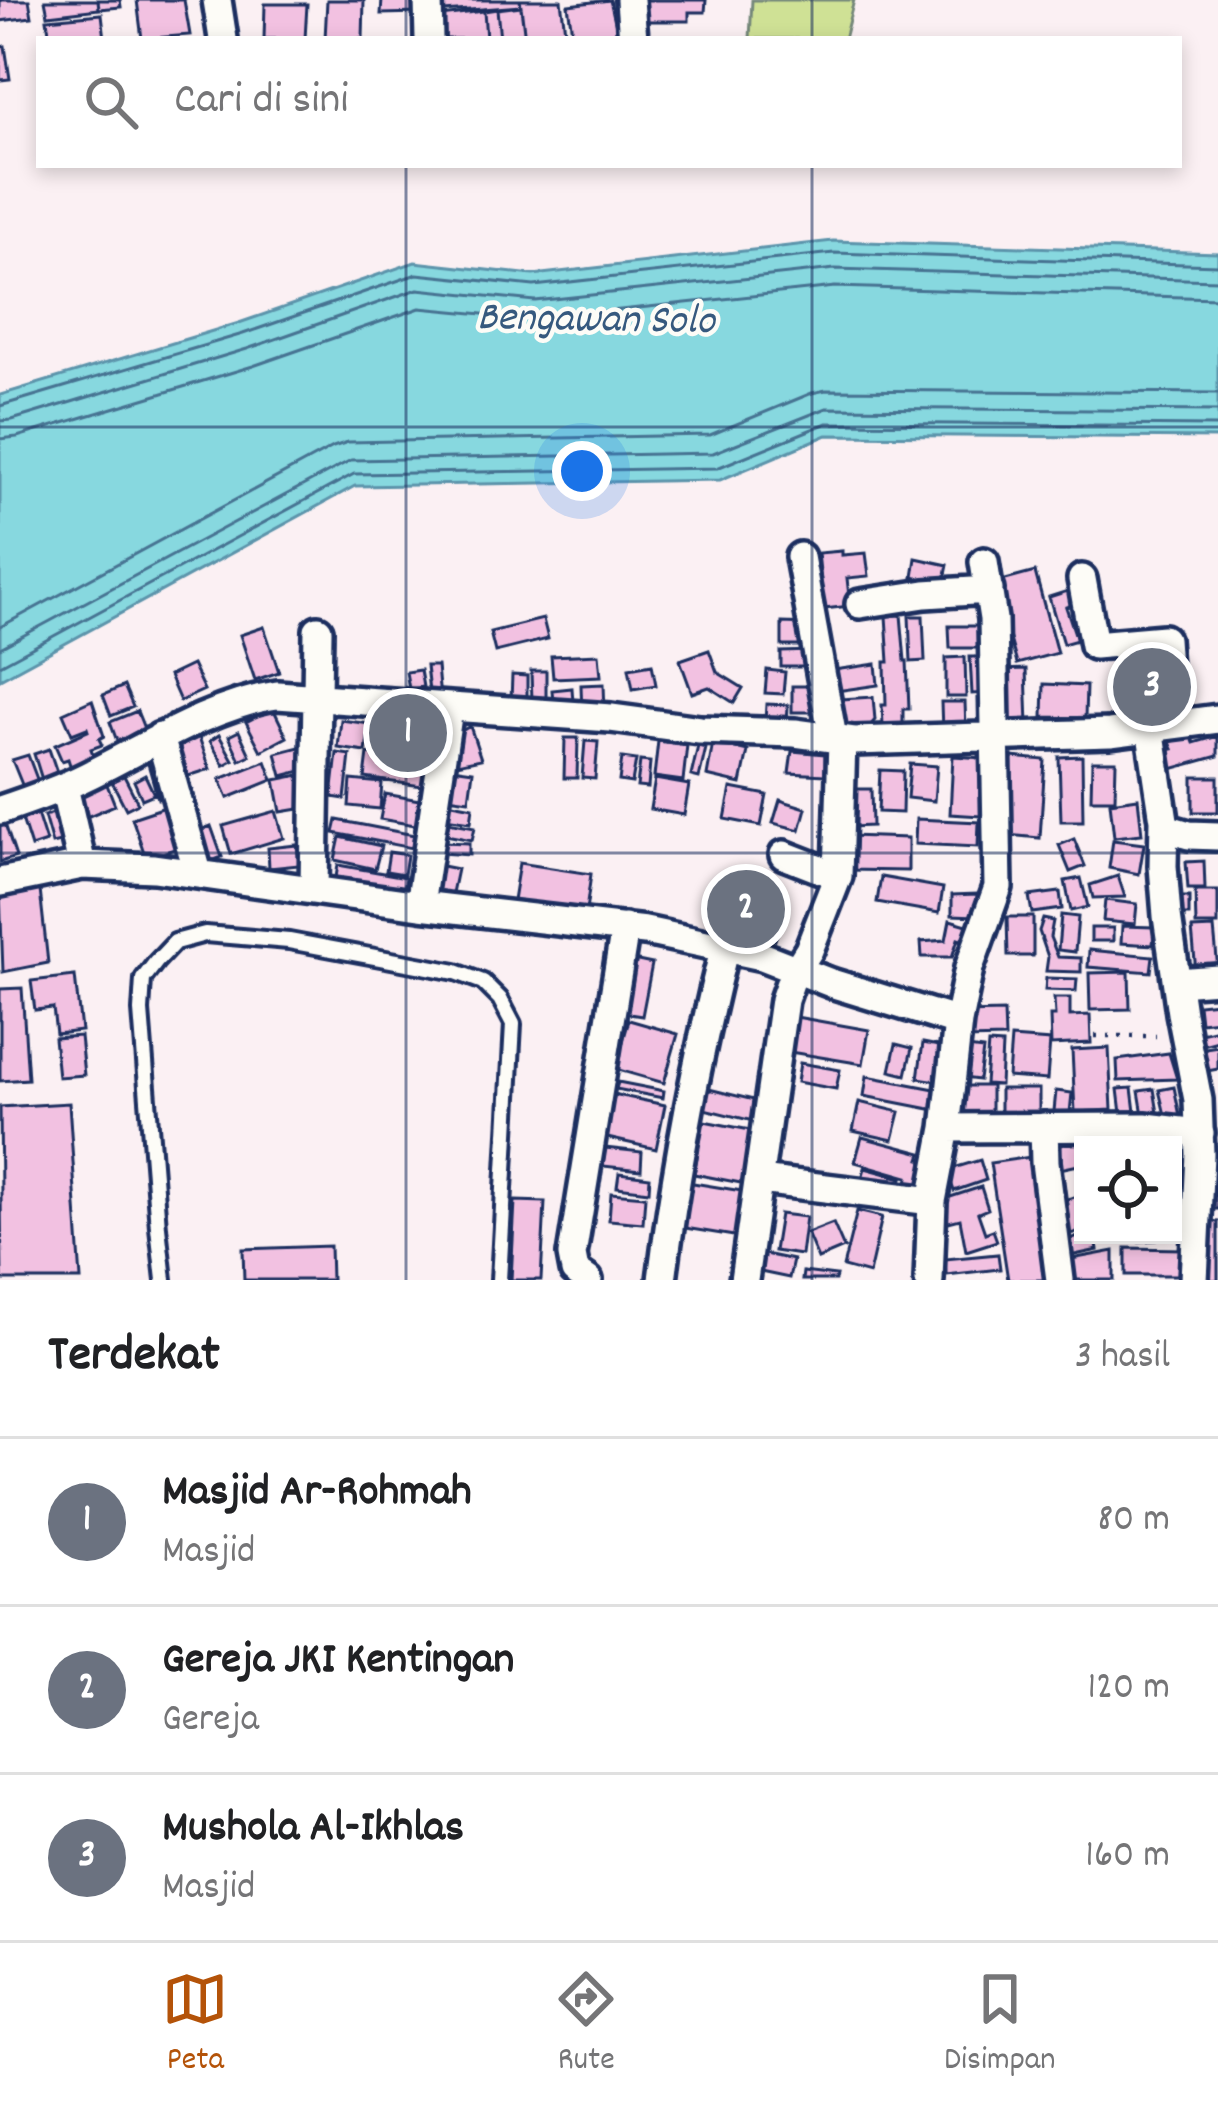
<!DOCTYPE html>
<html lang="id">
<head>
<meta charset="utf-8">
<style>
  body { margin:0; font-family:Dekko,sans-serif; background:#f2f2f2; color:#202124 }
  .controls { position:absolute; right:36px; bottom:36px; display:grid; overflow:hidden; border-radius:0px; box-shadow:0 6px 18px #0003 }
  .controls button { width:108px; height:108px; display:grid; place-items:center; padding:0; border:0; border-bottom:3px solid #e0e0e0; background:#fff; color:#202124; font:60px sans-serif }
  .you { position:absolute; left:582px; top:471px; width:42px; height:42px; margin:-30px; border:9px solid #fff; border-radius:50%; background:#1a73e8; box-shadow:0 0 0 18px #1a73e833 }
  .badge { display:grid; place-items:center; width:78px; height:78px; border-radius:50%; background:#b45309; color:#fff; font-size:39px; font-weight:700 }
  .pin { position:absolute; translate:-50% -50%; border:6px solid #fff; box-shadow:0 3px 12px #0006 }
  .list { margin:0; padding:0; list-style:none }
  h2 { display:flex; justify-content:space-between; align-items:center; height:156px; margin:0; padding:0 48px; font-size:51px }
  h2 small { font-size:39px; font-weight:400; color:#757577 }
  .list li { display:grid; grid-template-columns:78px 1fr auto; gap:36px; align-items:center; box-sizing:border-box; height:168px; padding:0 48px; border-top:3px solid #e0e0e0 }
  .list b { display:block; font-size:45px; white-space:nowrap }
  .list p { margin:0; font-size:39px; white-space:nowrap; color:#757577 }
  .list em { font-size:39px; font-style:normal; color:#757577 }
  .icon { flex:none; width:66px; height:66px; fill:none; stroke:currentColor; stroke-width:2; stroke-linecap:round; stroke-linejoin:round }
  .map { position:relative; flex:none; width:1218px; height:1280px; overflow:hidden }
  .search { position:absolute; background:#fff; box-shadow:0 6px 18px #0003; left:36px; right:36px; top:36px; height:132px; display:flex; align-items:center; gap:30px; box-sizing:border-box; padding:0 42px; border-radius:0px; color:#757577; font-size:45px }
  .sheet { height:660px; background:#fff }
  nav { display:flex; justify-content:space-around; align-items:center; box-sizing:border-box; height:168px; border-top:3px solid #e0e0e0; background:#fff; font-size:33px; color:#757577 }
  nav a { display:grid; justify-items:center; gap:6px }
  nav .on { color:#b45309 }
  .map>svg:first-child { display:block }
</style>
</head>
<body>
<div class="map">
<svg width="1218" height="1280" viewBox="0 0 1218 1280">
  <rect width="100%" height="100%" fill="#fbf0f3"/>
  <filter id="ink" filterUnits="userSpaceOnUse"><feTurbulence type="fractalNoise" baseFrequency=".00833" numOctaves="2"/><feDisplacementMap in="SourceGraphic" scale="24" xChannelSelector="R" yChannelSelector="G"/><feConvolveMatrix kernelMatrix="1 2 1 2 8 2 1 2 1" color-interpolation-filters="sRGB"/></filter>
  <g filter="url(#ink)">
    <!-- green -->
    <path fill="#cfe195" stroke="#75887a" stroke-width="3" d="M752,0H854L844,39H750Z"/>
    <!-- water -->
    <path fill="#87d8df" stroke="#5c94ab" stroke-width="3" d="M833,241L1218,253V438L827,435L720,480L355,486L0,679V395L239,323L415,262L533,275Z"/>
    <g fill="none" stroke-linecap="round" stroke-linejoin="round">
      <!-- shore -->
      <path stroke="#467392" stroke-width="3" d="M0,406L243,334L417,274L534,286L834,253L1218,265
        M0,421L12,420L247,349L418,289L535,301L835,269L1218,280
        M0,439L17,437L253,366L420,308L536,319L835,287L1218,298
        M0,627L333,447L348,442L710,435L812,393L826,390L1218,393
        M0,648L351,460L713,453L827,408L1218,411
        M0,665L354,474L717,468L827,423L1218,426"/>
    </g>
    <!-- building -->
    <path fill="#f2c1e1" stroke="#1b2f5e" stroke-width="3" d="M0,0H29L32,17L0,21Z
      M45,0H98L99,9L48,15Z
      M98,0H120L121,7L99,9Z
      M137,0H184L190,35L142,39Z
      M327,0H364L363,39H325Z
      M382,0H422L421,13L381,14Z
      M444,0H520L521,6L444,12Z
      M520,0H561L566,39H525Z
      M610,0L619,39H573L568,5Z
      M641,0H706L705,12H689V21H642Z
      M265,4H307L305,39H264Z
      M521,6L525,39H500L497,9Z
      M497,9L500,39H486L484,11Z
      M484,11L486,39H442L440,16Z
      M102,14L105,39H50L47,19Z
      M5,46L10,79L0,80V47Z
      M842,551V555L866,553L869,576L847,578L850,606L824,609L818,553Z
      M916,558L948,565L944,584L913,577Z
      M1035,572L1057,653L1017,664L994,583Z
      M1077,588L1082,602L1066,607L1077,640L1063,644L1049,597Z
      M901,615L905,661H907L909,709H903V725H883L882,705H886L885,662H889L886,616Z
      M909,616H923L925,661L911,662Z
      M543,619L548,639L495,652L490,632Z
      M782,623L810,624V646H782Z
      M949,626H987V648H950Z
      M264,627L279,672L255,680L240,635Z
      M709,650L717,672L743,688L734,703L709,687L692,693L680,660Z
      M813,651L814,667H781V652Z
      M599,654L601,676L553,678L551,656Z
      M965,657L966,697H946V658Z
      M970,657H985L987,693L972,694Z
      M652,664L656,685L633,689L629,668Z
      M876,664L878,685L836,691L834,670Z
      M192,665L204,690L180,701L169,676Z
      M426,666H437L440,699L430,700Z
      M1163,668L1165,704L1141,706L1139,670Z
      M1026,669L1028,726H1001L1000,670Z
      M420,670L423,687L409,689L406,672Z
      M767,670L785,672L783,694L765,693Z
      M531,671H546V701H532Z
      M512,675L527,676V701H511Z
      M604,684L605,713L582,714L581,685Z
      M1044,684L1086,686L1085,718L1043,717Z
      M124,686L133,707L111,716L103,695Z
      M792,686H818L819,712H792Z
      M572,688L573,702L553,703L552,690Z
      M873,697L875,720L867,729L857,734L843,723L841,699Z
      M92,700L104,736L99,739L102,745L91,749L96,763L72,771L68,759L62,761L55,745L88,731L87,728L72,734L63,713Z
      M941,702H965L966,730L942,731Z
      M766,704L788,705L787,724L765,722Z
      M273,708L287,737L261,751L246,722Z
      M377,710L442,717L438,755L373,748Z
      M137,711L145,731L117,741L110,722Z
      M341,720L370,724L366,752L338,748Z
      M470,726L481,759L457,764L450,738Z
      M239,731L250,755L240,760L229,736Z
      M219,735L233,760L224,765L210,741Z
      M1191,735L1194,743L1218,736V756L1168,770L1163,751L1173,749L1170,742Z
      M199,737L210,769L179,779L168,747Z
      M565,738H578L577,778H564Z
      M585,741L598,742L595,779L582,778Z
      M658,741L687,745L683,781L654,777Z
      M713,743L748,751L741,784L707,776Z
      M303,746L309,769L282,776L276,753Z
      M698,746L706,748L699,778L691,776Z
      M49,749L60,781L44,786L34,754Z
      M155,750L168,796L158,799L145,753Z
      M792,751L825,754V775L789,773Z
      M337,753L350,755L345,799L332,797Z
      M368,754L426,763L422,786L365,778Z
      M28,755L40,787L25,792L12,760Z
      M953,756L983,758L981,816L950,814Z
      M1082,756L1083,821H1061L1059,757Z
      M1011,757L1045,760L1040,838L1007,835Z
      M622,758L636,760L632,783L619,781Z
      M266,761L273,780L228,798L220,779Z
      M640,761L650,762L648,788L637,787Z
      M1092,761H1116L1115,799H1091Z
      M910,764L937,766L934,801L907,798Z
      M119,766L138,803L126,809L107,772Z
      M445,767L473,771L469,800L441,796Z
      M880,770L903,771L902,813L878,812Z
      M145,775L154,794L142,799L134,781Z
      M300,775L305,808L281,812L275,780Z
      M104,777L115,805L82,819L71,790Z
      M1193,777H1218V812H1193Z
      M655,779L689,785L684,815L650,809Z
      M351,780L382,783L380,809L349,806Z
      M731,788L767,795L761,826L725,819Z
      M851,789H871L872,826L851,827Z
      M385,794L425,801L421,826L380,819Z
      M1138,798L1142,834L1114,837L1110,802Z
      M780,800L806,808L800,830L773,823Z
      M442,801L473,807L471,822L439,817Z
      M168,806L181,847L146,858L132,818Z
      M60,811L68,840L52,844L44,816Z
      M276,811L284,838L231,854L223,826Z
      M37,814L46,842L31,847L22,819Z
      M916,819L979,822L978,847L915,844Z
      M337,820L414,835L412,848L334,833Z
      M4,821L16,857L0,862V822Z
      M448,822L475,827L472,840L446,835Z
      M211,826L222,857L202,865L190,834Z
      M848,836L908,838V871L847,870Z
      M340,837L381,846L375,869L335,860Z
      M1074,839L1085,866L1070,872L1059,845Z
      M1113,840L1144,844L1139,874L1109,868Z
      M441,842L469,843V855L441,853Z
      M297,845L299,865L269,868L268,848Z
      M389,852L407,855L404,874L386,871Z
      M1204,861L1205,889H1188L1186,862Z
      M519,863L591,874L586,911L513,900Z
      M338,865L406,877L403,896L335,883Z
      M437,865L457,869L452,893L432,889Z
      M1118,876L1125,897L1093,898L1090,885Z
      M881,877L943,888L939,913L877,902Z
      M1081,878L1088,907L1071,911L1065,881Z
      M717,879L787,905L775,940L704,913Z
      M39,881L48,963L3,972L0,890Z
      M1195,891H1218V925H1196Z
      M1060,892L1062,909L1032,913L1029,896Z
      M977,894V916L952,915V895Z
      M1176,897H1189V915H1176Z
      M1105,900L1137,904L1135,924L1103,921Z
      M1061,915L1078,917L1075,952L1058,950Z
      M1007,917H1033V956H1008Z
      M1043,919L1053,921L1050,937L1058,957L1081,958V972L1046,971L1048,957L1039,931Z
      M950,920L974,927L969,943L958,939L952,957H922L921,942L946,940Z
      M1122,926L1154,927L1153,945L1121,943Z
      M1091,928H1113V941H1091Z
      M1214,928L1218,970L1196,972L1192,929Z
      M1089,950L1153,956L1151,972L1088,967Z
      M633,960L652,964L642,1016L623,1013Z
      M1129,972L1130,1009L1090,1010L1089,973Z
      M75,976L81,1031L56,1034L53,1008L35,1010L31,981Z
      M1046,978L1077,979L1076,991L1045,990Z
      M22,988L28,1079L0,1081V989Z
      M1054,998H1070V1016L1090,1015L1091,1043L1051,1045L1050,1016H1055Z
      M1218,1002V1020L1200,1022L1198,1004Z
      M1004,1012L1005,1038L964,1039L963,1013Z
      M796,1017L869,1030L863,1064L790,1052Z
      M629,1020L678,1034L664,1083L615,1069Z
      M1218,1029V1041L1199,1046L1196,1034Z
      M80,1036L84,1075L58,1077L54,1038Z
      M1011,1038L1050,1041L1047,1080L1008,1077Z
      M923,1043L949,1048L944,1082L918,1078Z
      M896,1044L912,1048L906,1075L890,1071Z
      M988,1044L1002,1045L1000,1085L985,1084Z
      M1218,1046V1069L1202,1072L1199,1049Z
      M967,1048L983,1050L979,1080L963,1078Z
      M1109,1048L1112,1110L1075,1112L1072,1050Z
      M1169,1053L1177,1079L1118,1081L1117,1060Z
      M800,1063L840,1070L836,1089L797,1082Z
      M867,1076L940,1090L935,1110L864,1096Z
      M618,1082L664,1091L663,1098L616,1089Z
      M960,1086H991V1127L960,1126Z
      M1174,1087L1180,1116L1166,1119L1159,1090Z
      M1132,1088L1136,1120L1122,1122L1118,1089Z
      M709,1089L766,1103L761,1123L704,1109Z
      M1000,1089H1039V1123L1000,1122Z
      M1154,1089L1159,1119L1144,1121L1139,1091Z
      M1056,1091L1072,1093L1069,1123L1053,1121Z
      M612,1094L665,1105L656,1149L603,1137Z
      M859,1102L900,1112L893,1140L853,1131Z
      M69,1103L81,1280H2L0,1107Z
      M704,1121L755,1131L746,1184L694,1174Z
      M862,1137L922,1153L920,1159L936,1163L928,1196L905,1190L908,1177L855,1162Z
      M1091,1139L1093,1145H1083V1164L1060,1169L1056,1146Z
      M605,1148L642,1152L641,1170L603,1166Z
      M1174,1155L1181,1159L1179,1192L1173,1191Z
      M1038,1156L1057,1280H1008L990,1163Z
      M980,1160L986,1180L954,1191L947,1170Z
      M1214,1163H1218V1209H1214Z
      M865,1168L902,1178L898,1195L860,1185Z
      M619,1173L650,1177L649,1191L617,1187Z
      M687,1182L748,1192L740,1237L679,1227Z
      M981,1187L988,1209L978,1213L985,1233L993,1230L997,1241L966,1251L960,1219L945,1223L938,1201Z
      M611,1193L645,1196L643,1223L609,1220Z
      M1083,1195V1231L1066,1235L1058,1201Z
      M515,1201L545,1202L541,1280H511Z
      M857,1211L882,1217L869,1274L843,1267Z
      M780,1214L806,1217L801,1255L774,1251Z
      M1206,1221L1218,1222V1280H1202Z
      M833,1223L844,1248L818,1259L807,1233Z
      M1089,1235H1095L1098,1250L1070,1256L1066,1240Z
      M1111,1235H1155L1156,1240L1112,1243Z
      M330,1246L331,1280H244L243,1249Z
      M1126,1248L1184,1249V1275H1126Z
      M1114,1251V1280H1070L1066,1260Z
      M755,1252L793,1260L789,1278L751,1270Z
      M998,1254L1000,1269L946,1275L945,1259Z
      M803,1272L836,1276L835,1280H802Z"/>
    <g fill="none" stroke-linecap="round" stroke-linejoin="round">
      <defs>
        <path id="lane" d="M164,1280L158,1227L141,1011L143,979L156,962L175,942L205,934L289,941L456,972L483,982L500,999L513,1024L499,1280"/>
        <path id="street" d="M217,0L223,39
          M428,0L429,39
          M630,0L633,39
          M800,557L833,738
          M1082,579L1094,645L1164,639L1170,724
          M860,604L925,594L989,590
          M1150,727L1164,820L1163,866L1167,916L1181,1013L1198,1100L1200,1154L1194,1280
          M160,737L198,873
          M64,787L82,865
          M0,810C30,800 59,790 87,776C146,747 211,705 277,695L611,718L700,730L795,733L854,741L1110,733L1218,719
          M1165,828L1189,835L1218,836
          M784,855L838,876
          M0,882L82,865L154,868L420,905L645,931L762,956L831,983L958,1022
          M314,889L318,630
          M420,905L449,709
          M1177,982L1218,979
          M1044,1127L1045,1162L1060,1280
          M946,1128L1145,1127L1200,1133
          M760,1180L932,1201
          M588,1280L575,1271L572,1255L625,928
          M662,1280C676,1167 697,1057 725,946
          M744,1280L784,1000L792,977L809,950L838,876L842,740
          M929,1280L932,1201L946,1128L958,1022L969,968L998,887L993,619L984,562"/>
      </defs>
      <!-- lane casing -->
      <use href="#lane" stroke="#1b2f5e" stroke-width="22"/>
      <!-- street casing -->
      <use href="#street" stroke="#1b2f5e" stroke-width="36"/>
      <!-- path -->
      <path stroke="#1b2f5e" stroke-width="4.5" stroke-dasharray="3 9" stroke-linecap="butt" d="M1095,1036H1156"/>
      <!-- lane -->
      <use href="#lane" stroke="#fdfcf7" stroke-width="14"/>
      <!-- street -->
      <use href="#street" stroke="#fdfcf7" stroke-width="27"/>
    </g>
  </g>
  <!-- grid -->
  <path fill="none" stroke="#1b2f5e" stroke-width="3" stroke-opacity="0.55" d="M406,0V39M812,0V39M406,165V1280M812,165V1280M0,427H1218M0,853H1218"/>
  <g text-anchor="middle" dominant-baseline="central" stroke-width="9" stroke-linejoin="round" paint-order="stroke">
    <!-- water labels -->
    <g font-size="42" font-style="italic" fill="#36597e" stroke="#fdfcf7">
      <text transform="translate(596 322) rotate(1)">Bengawan Solo</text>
    </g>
  </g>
</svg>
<div class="controls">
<button><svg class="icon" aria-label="locate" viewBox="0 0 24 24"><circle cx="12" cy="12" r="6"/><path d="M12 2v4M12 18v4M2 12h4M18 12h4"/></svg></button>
</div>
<div class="you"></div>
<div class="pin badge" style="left:408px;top:733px;background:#6b7280">1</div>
<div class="pin badge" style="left:746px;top:909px;background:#6b7280">2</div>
<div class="pin badge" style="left:1152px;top:687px;background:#6b7280">3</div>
<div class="search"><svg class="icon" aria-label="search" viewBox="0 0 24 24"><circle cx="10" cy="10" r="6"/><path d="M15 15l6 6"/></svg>Cari di sini</div>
</div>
<section class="sheet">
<h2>Terdekat<small>3 hasil</small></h2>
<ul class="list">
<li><span class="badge" style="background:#6b7280">1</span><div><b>Masjid Ar-Rohmah</b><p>Masjid</p></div><em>80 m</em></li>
<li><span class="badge" style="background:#6b7280">2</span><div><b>Gereja JKI Kentingan</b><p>Gereja</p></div><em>120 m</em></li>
<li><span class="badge" style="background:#6b7280">3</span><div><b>Mushola Al-Ikhlas</b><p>Masjid</p></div><em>160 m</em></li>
</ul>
</section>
<nav>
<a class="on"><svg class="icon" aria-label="map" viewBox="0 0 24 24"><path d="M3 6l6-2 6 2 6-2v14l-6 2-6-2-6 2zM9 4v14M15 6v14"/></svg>Peta</a>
<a><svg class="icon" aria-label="directions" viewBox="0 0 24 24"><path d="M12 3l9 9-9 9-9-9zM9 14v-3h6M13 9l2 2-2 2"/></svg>Rute</a>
<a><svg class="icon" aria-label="saved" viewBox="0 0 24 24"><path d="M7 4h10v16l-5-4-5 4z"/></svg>Disimpan</a>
</nav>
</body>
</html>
